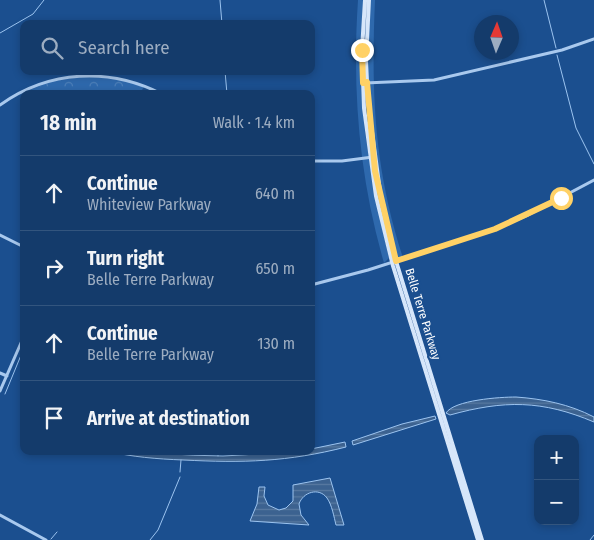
<!DOCTYPE html>
<html lang="en">
<head>
<meta charset="utf-8">
<style>
  body { margin:0; font-family:"Fira Sans Condensed",sans-serif; background:#1d4271; color:#f1f3f6 }
  .controls { position:absolute; right:15px; bottom:15px; display:grid; overflow:hidden; border-radius:10px; box-shadow:0 2px 8px #0003 }
  .controls button { width:45px; height:45px; display:grid; place-items:center; padding:0; border:0; border-bottom:1px solid #33557e; background:#143b6b; color:#f1f3f6; font:25px sans-serif }
  .compass { position:absolute; left:474px; top:15px; width:45px; height:45px; border-radius:50%; background:#143b6b; box-shadow:0 2px 8px #0003; rotate:2deg }
  .stop { position:absolute; width:15px; height:15px; margin:-11px; border:4px solid #ffd166; border-radius:50%; background:#fff }
  .stop.end { background:#ffd166; border-color:#fff; box-shadow:0 1px 5px #0008 }
  .list { margin:0; padding:0; list-style:none }
  h2 { display:flex; justify-content:space-between; align-items:center; height:65px; margin:0; padding:0 20px; font-size:21px }
  h2 small { font-size:16px; font-weight:400; color:#9dadc1 }
  .list li { display:grid; grid-template-columns:32px 1fr auto; gap:15px; align-items:center; box-sizing:border-box; height:75px; padding:0 20px; border-top:1px solid #33557e }
  .list b { display:block; font-size:19px; white-space:nowrap }
  .list p { margin:0; font-size:16px; white-space:nowrap; color:#9dadc1 }
  .list em { font-size:16px; font-style:normal; color:#9dadc1 }
  .icon { flex:none; width:28px; height:28px; fill:none; stroke:currentColor; stroke-width:2; stroke-linecap:round; stroke-linejoin:round }
  .map { position:relative; flex:none; width:594px; height:540px; overflow:hidden }
  .search { position:absolute; background:#143b6b; box-shadow:0 2px 8px #0003; left:20px; top:20px; width:295px; height:55px; display:flex; align-items:center; gap:12px; box-sizing:border-box; padding:0 18px; border-radius:10px; color:#9dadc1; font-size:19px }
  .panel { position:absolute; background:#143b6b; box-shadow:0 2px 8px #0003; left:20px; top:90px; width:295px; height:365px; border-radius:10px }
  .map>svg:first-child { display:block }
</style>
</head>
<body>
<div class="map">
<svg width="594" height="540" viewBox="0 0 594 540">
  <defs>
    <pattern id="forest-crowns" width="20" height="18" patternUnits="userSpaceOnUse" patternTransform="scale(1.25)"><rect width="20" height="18" fill="#2e69ad"/><path d="M2 6a3 3 0 1 1 6 0M12 15a3 3 0 1 1 6 0" fill="none" stroke="#4d80b9"/></pattern>
    <pattern id="water-rules" width="6" height="5" patternUnits="userSpaceOnUse" patternTransform="scale(1.25)"><rect width="6" height="5" fill="#3c6290"/><path d="M0 2.5h6" fill="none" stroke="#597aa1"/></pattern>
  </defs>
  <rect width="100%" height="100%" fill="#1b4f8f"/>
  <!-- grass -->
  <path fill="#2e69ad" d="M358,0H364L363,107L365,132L375,196L389,258L384,263C359,177 352,90 358,0Z
    M370,0H375C371,94 374,167 403,258H401L396,256C372,174 363,86 370,0Z"/>
  <!-- forest -->
  <path fill="url(#forest-crowns)" d="M81,77L114,78L144,86L140,94H25L24,92L53,81Z"/>
  <!-- water -->
  <path fill="url(#water-rules)" stroke="#9cc4f0" d="M516,397C543,399 569,404 594,417V422C542,400 504,400 450,415L446,413C454,400 500,397 516,397Z
    M435,416L436,419L353,445L352,441L402,424Z
    M345,442L346,447C287,462 244,463 183,460C157,459 132,457 107,451C146,451 184,456 223,456C252,455 282,451 311,451V449Z
    M330,478L344,525H336C334,517 332,505 327,498C319,487 303,492 299,504L301,515L309,525L250,521L257,504L259,487H265L264,496L268,505L279,510L286,508L293,501V485Z"/>
  <g fill="none" stroke-linecap="round" stroke-linejoin="round">
    <!-- stream -->
    <path stroke="#9cc4f0" stroke-width="1" d="M220,0L222,24
      M544,0L556,48
      M0,33L33,14L44,0
      M557,55L576,128L594,164
      M225,71L227,94
      M5,394L24,348
      M218,456V451
      M180,472L181,460
      M51,539L57,532
      M150,540L158,530L180,477
      M590,540L594,535"/>
    <!-- tertiary -->
    <path stroke="#a9c9ee" stroke-width="3" d="M365,83L434,80L562,50L594,39
      M0,105C49,70 109,67 162,94
      M311,161H342L373,157
      M0,235L24,247
      M311,285L368,270L490,231L528,215L594,180
      M0,373L7,376
      M0,391L24,336
      M0,515L46,540"/>
    <!-- secondary -->
    <path stroke="#d6e6fa" stroke-width="4" d="M365,0L362,50L364,108L376,196L393,266L478,540
      M369,0L366,61L368,102L381,199L396,261L482,540"/>
  </g>
  <g fill="none" stroke-linecap="round" stroke-linejoin="round">
    <!-- route -->
    <path stroke="#ffd166" stroke-width="6" d="M362,50L363,83L367,82L375,171L396,261L495,229L561,198"/>
  </g>
  <g text-anchor="middle" dominant-baseline="central" stroke-width="4.5" stroke-linejoin="round" paint-order="stroke">
    <!-- street labels -->
    <g font-size="12" fill="#fff" stroke="#1b4f8f">
      <text transform="translate(423 314) rotate(73)">Belle Terre Parkway</text>
    </g>
  </g>
</svg>
<div class="controls">
<button>+</button>
<button>−</button>
</div>
<svg class="compass" viewBox="-18 -18 36 36"><path d="M0-13l5 13h-10z" fill="#e53935"/><path d="M0 13l5-13h-10z" fill="#9dadc1"/></svg>
<div class="stop" style="left:561px;top:198px"></div>
<div class="stop end" style="left:362px;top:50px"></div>
<div class="search"><svg class="icon" aria-label="search" viewBox="0 0 24 24"><circle cx="10" cy="10" r="6"/><path d="M15 15l6 6"/></svg>Search here</div>
<section class="panel">
<h2>18 min<small>Walk · 1.4 km</small></h2>
<ul class="list">
<li><svg class="icon" aria-label="ahead" viewBox="0 0 24 24"><path d="M12 20V5M6 11l6-6 6 6"/></svg><div><b>Continue</b><p>Whiteview Parkway</p></div><em>640 m</em></li>
<li><svg class="icon" aria-label="right" viewBox="0 0 24 24"><path d="M7 20v-9h11M14 6l5 5-5 5"/></svg><div><b>Turn right</b><p>Belle Terre Parkway</p></div><em>650 m</em></li>
<li><svg class="icon" aria-label="ahead" viewBox="0 0 24 24"><path d="M12 20V5M6 11l6-6 6 6"/></svg><div><b>Continue</b><p>Belle Terre Parkway</p></div><em>130 m</em></li>
<li><svg class="icon" aria-label="arrive" viewBox="0 0 24 24"><path d="M6 21V4h12l-3 4 3 4H6"/></svg><div><b>Arrive at destination</b></div></li>
</ul>
</section>
</div>
</body>
</html>
